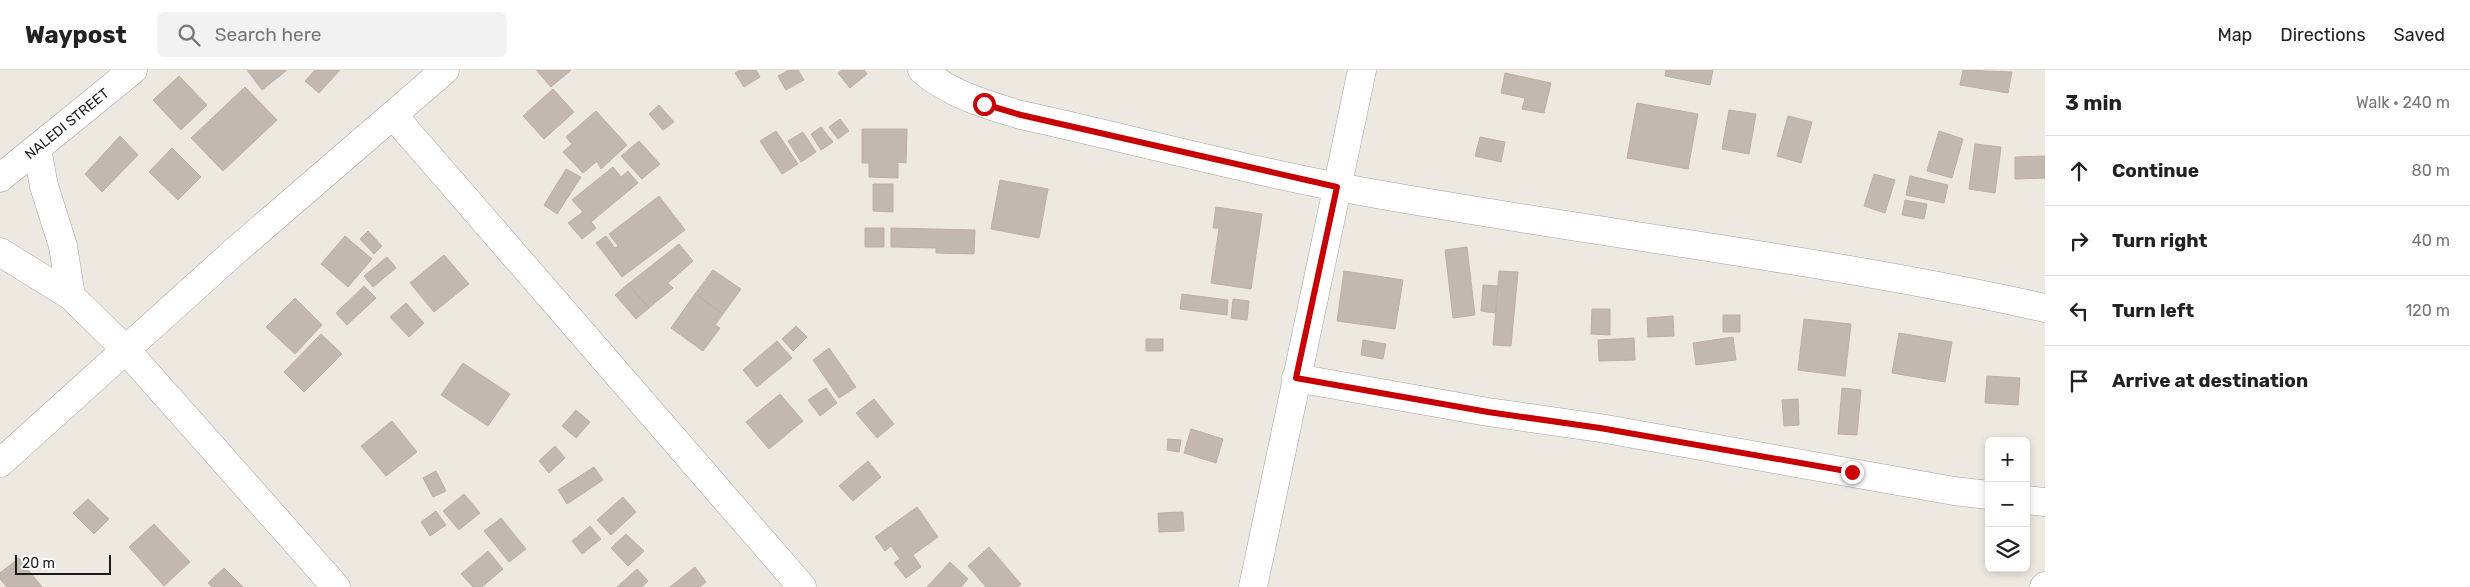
<!DOCTYPE html>
<html lang="en">
<head>
<meta charset="utf-8">
<style>
  body { margin:0; font-family:Rubik,sans-serif; background:#f2f2f2; color:#222 }
  .controls { position:absolute; right:15px; bottom:15px; display:grid; overflow:hidden; border-radius:8px; box-shadow:0 2px 8px #0003 }
  .controls button { width:45px; height:45px; display:grid; place-items:center; padding:0; border:0; border-bottom:1px solid #e0e0e0; background:#fff; color:#222; font:25px sans-serif }
  .scale { position:absolute; left:15px; bottom:12px; width:96px; box-sizing:border-box; padding-left:5px; border:2px solid #1b1b1b; border-top:0; font-size:14px; line-height:18px; white-space:nowrap; color:#1b1b1b; -webkit-text-stroke:4px #fff; paint-order:stroke }
  .stop { position:absolute; width:15px; height:15px; margin:-11px; border:4px solid #c70006; border-radius:50%; background:#fff }
  .stop.end { background:#c70006; border-color:#fff; box-shadow:0 1px 5px #0008 }
  .list { margin:0; padding:0; list-style:none }
  h2 { display:flex; justify-content:space-between; align-items:center; height:65px; margin:0; padding:0 20px; font-size:21px }
  h2 small { font-size:16px; font-weight:400; color:#767676 }
  .list li { display:grid; grid-template-columns:32px 1fr auto; gap:15px; align-items:center; box-sizing:border-box; height:70px; padding:0 20px; border-top:1px solid #e0e0e0 }
  .list b { display:block; font-size:19px; white-space:nowrap }
  .list em { font-size:16px; font-style:normal; color:#767676 }
  .icon { flex:none; width:28px; height:28px; fill:none; stroke:currentColor; stroke-width:2; stroke-linecap:round; stroke-linejoin:round }
  .map { position:relative; flex:none; width:2045px; height:517px; overflow:hidden }
  header { display:flex; align-items:center; gap:30px; box-sizing:border-box; height:70px; padding:0 25px; background:#fff; border-bottom:1px solid #e0e0e0 }
  header strong { font-size:24px }
  nav { display:flex; gap:28px; margin-inline-start:auto; font-size:18px }
  .search { width:350px; height:45px; background:#f2f2f2; display:flex; align-items:center; gap:12px; box-sizing:border-box; padding:0 18px; border-radius:8px; color:#767676; font-size:19px }
  main { display:flex }
  aside { flex:1; background:#fff }
  .map>svg:first-child { display:block }
</style>
</head>
<body>
<header>
<strong>Waypost</strong>
<div class="search"><svg class="icon" aria-label="search" viewBox="0 0 24 24"><circle cx="10" cy="10" r="6"/><path d="M15 15l6 6"/></svg>Search here</div>
<nav><a>Map</a><a>Directions</a><a>Saved</a></nav>
</header>
<main>
<div class="map">
<svg width="2045" height="517" viewBox="0 0 2045 517">
  <rect width="100%" height="100%" fill="#eee9e0"/>
  <!-- building -->
  <path fill="#c2b8b0" stroke="#c0aea2" d="M247,0H286V1L262,20Z
    M315,0H340L319,23L305,11Z
    M536,0H571L551,17Z
    M740,0H756L760,7L744,17L735,3Z
    M789,0H798L804,10L786,20L778,6Z
    M842,0H864L867,4L850,18L838,3Z
    M1666,0H1713L1710,15L1665,6Z
    M1963,0L2012,2L2008,23L1960,15Z
    M1505,3L1551,13L1544,43L1522,39L1525,28L1501,23Z
    M179,6L207,35L181,60L153,30Z
    M245,17L277,50L223,101L191,68Z
    M553,19L574,42L544,69L523,46Z
    M1637,33L1698,44L1688,99L1627,88Z
    M659,35L674,52L663,60L649,44Z
    M1729,40L1756,44L1749,84L1722,79Z
    M596,41L627,75L601,99L597,91L583,103L563,82L572,74L566,67Z
    M1788,46L1812,52L1801,93L1777,86Z
    M840,49L849,61L838,69L829,57Z
    M821,57L833,72L821,80L811,64Z
    M862,59H907L906,93L898,92V108L869,107V93H862Z
    M776,61L798,94L782,104L760,71Z
    M1939,61L1963,69L1952,108L1927,101Z
    M803,62L816,82L801,92L788,71Z
    M120,66L138,85L102,122L85,104Z
    M1480,67L1505,72L1501,92L1475,86Z
    M639,71L660,94L642,109L621,86Z
    M1975,74L2001,77L1995,123L1969,119Z
    M172,78L201,107L178,130L149,102Z
    M2045,86V108L2015,109V87Z
    M613,97L621,107L628,101L638,113L591,152L596,158L582,169L568,153L583,142L572,130Z
    M566,99L581,107L557,144L544,135Z
    M1874,104L1895,110L1885,143L1864,136Z
    M1910,106L1948,115L1944,133L1906,125Z
    M1000,110L1048,119L1039,168L991,159Z
    M873,114H893V142L873,141Z
    M659,126L685,160L622,207L596,173L606,166L615,178L618,176L609,164Z
    M1905,130L1927,134L1924,149L1902,145Z
    M1216,137L1262,144L1251,219L1211,213L1219,158H1213Z
    M865,158H884V177H865Z
    M891,158L975,160L974,184L936,183V178L891,177Z
    M368,161L382,176L374,184L360,169Z
    M345,166L372,189L348,217L321,194Z
    M679,174L693,191L668,213L673,218L649,238L628,214Z
    M1467,177L1475,245L1453,248L1445,180Z
    M444,185L469,214L434,242L410,213Z
    M387,187L396,198L373,217L364,206Z
    M713,200L741,219L723,244L695,224Z
    M1344,201L1403,210L1395,259L1337,251Z
    M1499,201L1518,202L1511,276L1493,275Z
    M628,214L649,238L636,249L615,225Z
    M1483,215L1498,216L1496,243L1481,241Z
    M364,216L376,228L347,255L336,243Z
    M695,224L723,244L715,255L720,258L703,281L671,258Z
    M1182,224L1228,230L1227,245L1180,239Z
    M295,228L322,255L295,284L266,257Z
    M1233,229L1249,231L1247,250L1231,248Z
    M406,233L424,253L409,267L390,247Z
    M1592,239H1610V265L1591,264Z
    M1723,245H1740V262H1723Z
    M1673,246L1674,266L1648,267L1647,248Z
    M1804,249L1851,254L1845,306L1798,300Z
    M796,256L807,267L793,281L782,269Z
    M1899,263L1952,272L1945,312L1892,303Z
    M321,264L342,284L304,322L284,302Z
    M1733,267L1736,290L1696,295L1693,273Z
    M1634,268L1635,290L1599,291L1598,270Z
    M1146,269H1163V281H1146Z
    M1363,270L1386,274L1383,289L1361,285Z
    M777,271L792,288L757,317L743,300Z
    M829,278L856,317L839,328L813,290Z
    M463,293L510,324L488,356L441,325Z
    M1987,306L2020,308L2018,335L1985,333Z
    M826,318L837,333L820,346L808,330Z
    M1842,318L1861,320L1857,365L1838,364Z
    M780,324L803,351L769,379L746,352Z
    M874,329L894,354L877,368L856,343Z
    M1798,329L1799,355L1784,356L1782,330Z
    M576,340L590,352L576,368L562,356Z
    M392,351L417,382L386,406L361,376Z
    M1191,359L1223,369L1216,393L1184,383Z
    M1168,369L1181,370L1179,382L1167,380Z
    M555,376L565,388L549,403L539,391Z
    M868,391L881,407L853,431L839,416Z
    M594,397L603,410L567,434L558,420Z
    M436,401L446,421L433,427L423,408Z
    M464,424L480,443L459,460L443,441Z
    M623,427L636,442L611,465L597,450Z
    M88,429L109,449L94,464L73,443Z
    M917,437L938,467L913,485L921,497L906,508L894,493L900,489L891,476L885,481L875,467Z
    M436,441L446,455L430,466L421,452Z
    M1183,442L1184,461L1159,462L1158,443Z
    M501,448L526,479L509,492L484,461Z
    M154,454L190,492L164,516L129,477Z
    M590,456L601,469L582,484L572,471Z
    M626,464L644,481L628,496L611,478Z
    M989,477L1021,514L1018,517H986L968,496Z
    M488,481L503,499L482,517H473L461,504Z
    M19,488L42,517H7L0,509V503Z
    M950,492L968,509L961,517H927Z
    M695,497L706,512L700,517H670Z
    M224,498L243,517H212L208,513Z
    M637,499L648,511L642,517H617Z"/>
  <g fill="none" stroke-linecap="round" stroke-linejoin="round">
    <defs>
      <path id="minor" d="M922,0C949,24 987,35 1021,45C1127,68 1232,97 1338,117C1573,161 1811,186 2045,238
        M393,45L802,517
        M37,79L44,116L63,176L71,226
        M0,108L133,0
        M0,182L71,226L126,280L336,517
        M1296,308L1488,342L1600,358L1954,421L1989,425
        M0,393L234,182L445,0
        M2026,430L2045,432
        M1253,517L1362,0
        M2044,517L2045,516"/>
    </defs>
    <!-- minor casing -->
    <use href="#minor" stroke="#a2a2a2" stroke-width="29"/>
    <!-- minor -->
    <use href="#minor" stroke="#fff" stroke-width="28"/>
  </g>
  <g fill="none" stroke-linecap="round" stroke-linejoin="round">
    <!-- route -->
    <path stroke="#c70006" stroke-width="6" d="M984,34L1021,45L1337,117L1296,308L1488,342L1600,358L1852,402"/>
  </g>
  <g text-anchor="middle" dominant-baseline="central" stroke-width="4" stroke-linejoin="round" paint-order="stroke">
    <!-- street labels -->
    <g font-size="14" fill="#1b1b1b" stroke="#fff">
      <text transform="translate(67 54) rotate(-39)">NALEDI STREET</text>
    </g>
  </g>
</svg>
<div class="controls">
<button>+</button>
<button>−</button>
<button><svg class="icon" aria-label="layers" viewBox="0 0 24 24"><path d="M12 4l9 5-9 5-9-5zM3 14l9 5 9-5"/></svg></button>
</div>
<div class="scale">20 m</div>
<div class="stop" style="left:984px;top:34px"></div>
<div class="stop end" style="left:1852px;top:402px"></div>
</div>
<aside>
<h2>3 min<small>Walk · 240 m</small></h2>
<ul class="list">
<li><svg class="icon" aria-label="ahead" viewBox="0 0 24 24"><path d="M12 20V5M6 11l6-6 6 6"/></svg><div><b>Continue</b></div><em>80 m</em></li>
<li><svg class="icon" aria-label="right" viewBox="0 0 24 24"><path d="M7 20v-9h11M14 6l5 5-5 5"/></svg><div><b>Turn right</b></div><em>40 m</em></li>
<li><svg class="icon" aria-label="left" viewBox="0 0 24 24"><path d="M17 20v-9H6M10 6l-5 5 5 5"/></svg><div><b>Turn left</b></div><em>120 m</em></li>
<li><svg class="icon" aria-label="arrive" viewBox="0 0 24 24"><path d="M6 21V4h12l-3 4 3 4H6"/></svg><div><b>Arrive at destination</b></div></li>
</ul>
</aside>
</main>
</body>
</html>
